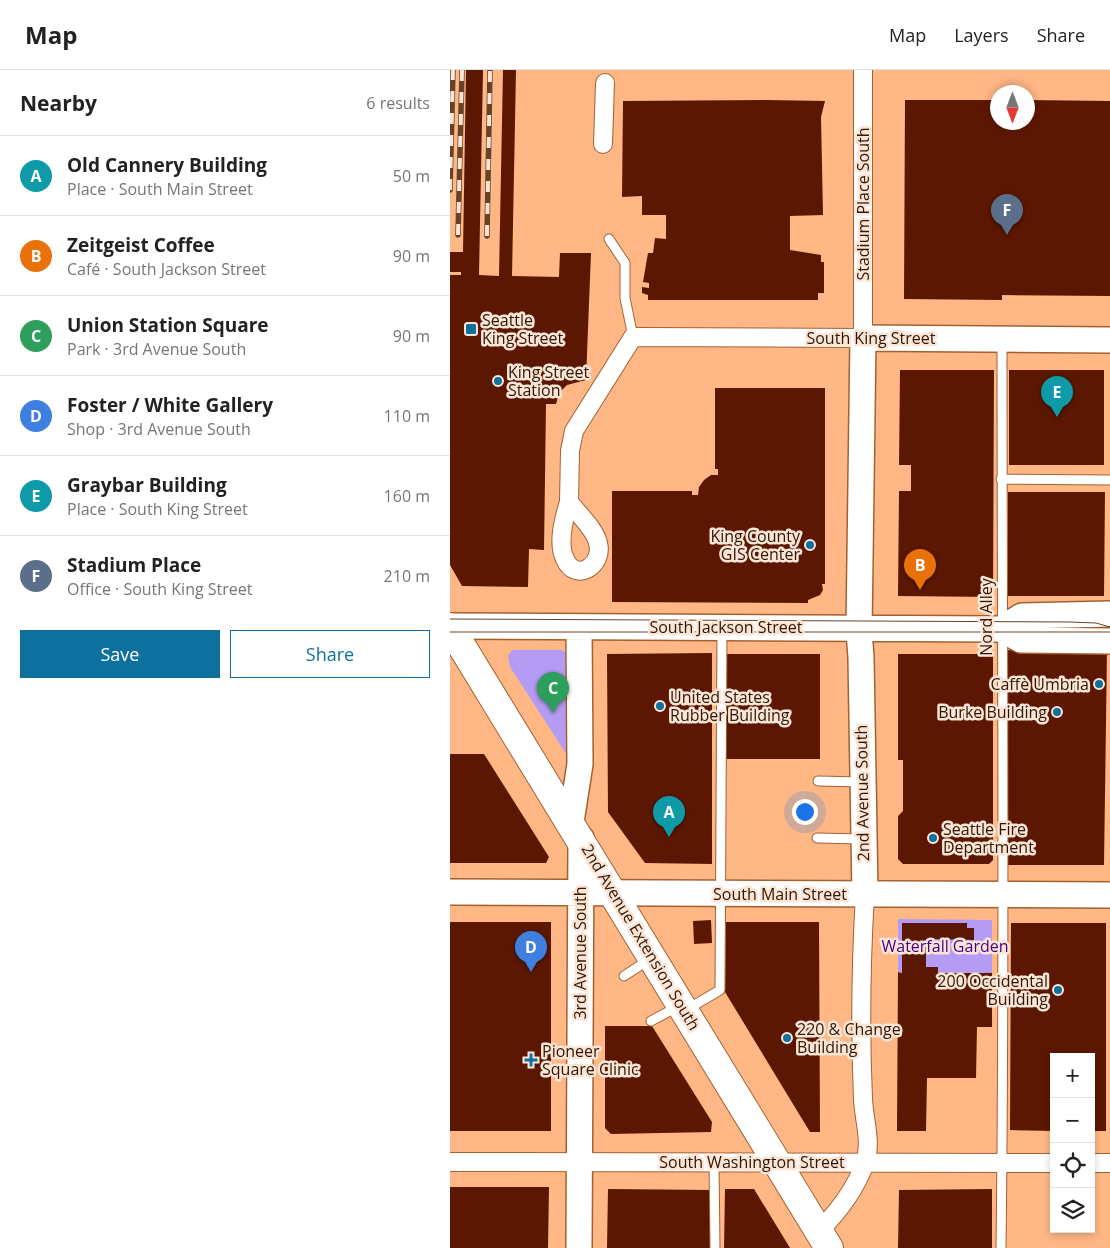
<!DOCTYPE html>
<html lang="en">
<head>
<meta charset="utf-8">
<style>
  body { margin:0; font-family:"Open Sans",sans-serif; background:#f2f2f2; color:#222 }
  .controls { position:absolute; right:15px; bottom:15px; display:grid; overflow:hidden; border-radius:0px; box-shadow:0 2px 8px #0003 }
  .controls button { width:45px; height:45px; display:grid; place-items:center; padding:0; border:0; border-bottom:1px solid #e0e0e0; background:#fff; color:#222; font:25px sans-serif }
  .compass { position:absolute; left:540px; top:15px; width:45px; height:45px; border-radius:50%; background:#fff; box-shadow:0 2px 8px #0003; rotate:180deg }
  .you { position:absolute; left:354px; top:741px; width:18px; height:18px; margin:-12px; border:4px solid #fff; border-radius:50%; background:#1a73e8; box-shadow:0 0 0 8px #1a73e833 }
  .badge { display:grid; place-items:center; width:32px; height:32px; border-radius:50%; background:#0d709d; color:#fff; font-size:16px; font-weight:700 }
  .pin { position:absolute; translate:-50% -41px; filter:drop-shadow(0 1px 2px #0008) }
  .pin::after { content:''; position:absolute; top:26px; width:18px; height:15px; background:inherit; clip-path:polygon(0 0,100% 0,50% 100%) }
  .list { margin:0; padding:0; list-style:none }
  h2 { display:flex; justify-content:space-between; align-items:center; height:65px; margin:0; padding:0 20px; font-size:21px }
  h2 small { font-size:16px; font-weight:400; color:#767676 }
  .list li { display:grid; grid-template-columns:32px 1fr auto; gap:15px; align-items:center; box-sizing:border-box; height:80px; padding:0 20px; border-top:1px solid #e0e0e0 }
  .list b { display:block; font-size:19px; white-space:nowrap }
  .list p { margin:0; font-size:16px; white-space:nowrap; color:#767676 }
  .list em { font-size:16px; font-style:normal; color:#767676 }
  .actions { display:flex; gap:10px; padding:15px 20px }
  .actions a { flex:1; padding:11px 0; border:1px solid #0d709d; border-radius:0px; text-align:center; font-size:18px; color:#0d709d }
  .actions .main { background:#0d709d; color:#fff }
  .icon { flex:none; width:28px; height:28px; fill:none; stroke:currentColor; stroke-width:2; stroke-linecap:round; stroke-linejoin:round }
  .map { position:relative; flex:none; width:660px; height:1178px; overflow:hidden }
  header { display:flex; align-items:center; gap:30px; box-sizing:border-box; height:70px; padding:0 25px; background:#fff; border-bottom:1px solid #e0e0e0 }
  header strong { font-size:24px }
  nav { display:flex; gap:28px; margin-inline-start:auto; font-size:18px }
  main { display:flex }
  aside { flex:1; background:#fff }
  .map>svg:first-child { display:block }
</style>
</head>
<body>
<header>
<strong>Map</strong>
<nav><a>Map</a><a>Layers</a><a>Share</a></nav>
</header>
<main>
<aside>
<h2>Nearby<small>6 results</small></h2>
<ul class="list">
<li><span class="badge" style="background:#0f9aa8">A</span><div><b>Old Cannery Building</b><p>Place · South Main Street</p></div><em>50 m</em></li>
<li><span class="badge" style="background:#e8710a">B</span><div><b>Zeitgeist Coffee</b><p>Café · South Jackson Street</p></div><em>90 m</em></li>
<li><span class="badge" style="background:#2e9e5b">C</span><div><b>Union Station Square</b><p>Park · 3rd Avenue South</p></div><em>90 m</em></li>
<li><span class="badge" style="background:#3f7fe0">D</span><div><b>Foster / White Gallery</b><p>Shop · 3rd Avenue South</p></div><em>110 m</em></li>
<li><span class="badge" style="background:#0f9aa8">E</span><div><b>Graybar Building</b><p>Place · South King Street</p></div><em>160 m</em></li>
<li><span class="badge" style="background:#5c6f8a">F</span><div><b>Stadium Place</b><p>Office · South King Street</p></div><em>210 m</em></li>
</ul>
<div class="actions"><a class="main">Save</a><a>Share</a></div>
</aside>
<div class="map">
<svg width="660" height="1178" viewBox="0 0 660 1178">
  <rect width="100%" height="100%" fill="#feb785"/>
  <!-- green -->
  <path fill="#b49bf3" d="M63,580H112L117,583L119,688L60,597L58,585Z
    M448,849L542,850V903L448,902Z"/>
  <!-- building -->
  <path fill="#5c1702" d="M16,0H33L29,205L49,206L53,0H66L62,206L109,207L110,183H141L136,310L117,315L109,323L106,334H96L94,480L79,479L78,517L12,516L0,495V205H11V202H0V182H13Z
    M317,30L375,31L371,47L373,145L340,146V180L371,185V192H374V223H368V230H198V225L192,223V217L199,218V213L193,212L198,183H203L205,168L216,169V145H192V126L172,127L173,31Z
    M455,30H548V52H578V30L660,31V226L552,225V230L454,229Z
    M450,300H544L543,527L448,526L449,421H461V395H449Z
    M559,300H654V395H559Z
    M265,318H375V514H372L373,520L370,525L358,530V533L162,532V421H242V425H248L249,417L254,410L261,405H268V399H265Z
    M558,422H655L654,526H558Z
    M555,580L657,581L654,795H556Z
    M262,583V794L195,793L158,742L157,584Z
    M276,584H370V689H276Z
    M448,584H543V790L539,794H453L448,789V746L453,741V690H448Z
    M0,684H34L99,787L96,793H0Z
    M261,850L262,873L244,874L243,851Z
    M0,852H101V1061H0Z
    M276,852H369L370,1062H360L275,922Z
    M452,853H517V858H524V870L476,869V897H488V903H542V957H527L526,1008H477L476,1061H447L448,902L452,903Z
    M561,853H656V1061H641V987H604V1061L560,1060Z
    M155,956H202L262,1052L261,1062L161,1064L155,1058Z
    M0,1117H99L98,1178H0Z
    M158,1119L262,1120L261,1178H157Z
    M275,1119H304L340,1178H274Z
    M542,1119V1178H448L449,1120Z"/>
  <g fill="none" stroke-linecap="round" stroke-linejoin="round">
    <defs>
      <path id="lane" d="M159,169L175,193V228L183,267
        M551,409L660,410
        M368,711L412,712
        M367,768L412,769
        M174,906L200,889
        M236,940L270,920L272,560
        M201,951L229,936
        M264,1092L265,1178
        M551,1178C555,876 552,573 552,271"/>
      <path id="street" d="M153,74L155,13
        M119,432L120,381L124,361L183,267L413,268V0
        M119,432C128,444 145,459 148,473C154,496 125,513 115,489C107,473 114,448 119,432Z
        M0,1092L604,1093
        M641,1093H660
        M369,1161C389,1141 405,1120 415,1093C422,1071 414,1051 413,1029C410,961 411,892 415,824"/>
      <path id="secondary" d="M0,556L551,559L571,570L660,571
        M551,559L572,546L660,544
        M121,752L130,694L129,557
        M0,822L660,825
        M415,824L411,587L409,561L413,268L660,270
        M129,1178L131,768"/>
      <path id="primary" d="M0,557L379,1178"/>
    </defs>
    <!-- lane casing -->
    <use href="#lane" stroke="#a26230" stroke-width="11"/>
    <!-- street casing -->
    <use href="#street" stroke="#a26230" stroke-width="20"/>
    <!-- secondary casing -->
    <use href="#secondary" stroke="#a26230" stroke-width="28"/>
    <!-- primary casing -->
    <use href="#primary" stroke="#a26230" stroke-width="30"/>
    <!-- lane -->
    <use href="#lane" stroke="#fff" stroke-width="9"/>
    <!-- street -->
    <use href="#street" stroke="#fff" stroke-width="18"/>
    <!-- secondary -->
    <use href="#secondary" stroke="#fff" stroke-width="25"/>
    <!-- primary -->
    <use href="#primary" stroke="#fff" stroke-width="28"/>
    <!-- tram -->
    <path stroke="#684226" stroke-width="1" d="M0,549L620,552L646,553L660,557
      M0,562H660"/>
    <defs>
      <path id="rail" d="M0,120L3,0
        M8,165L12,0
        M37,166L40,0"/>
    </defs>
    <!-- rail casing -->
    <use href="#rail" stroke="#684226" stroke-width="5.5"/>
    <!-- rail -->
    <use href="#rail" stroke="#fbe5d6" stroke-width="4" stroke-dasharray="11" stroke-linecap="butt"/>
  </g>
  <!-- markers -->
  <g fill="#0d709d" stroke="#fbe5d6" stroke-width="2">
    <rect x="15" y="253" width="12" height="12" rx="2.5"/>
    <circle cx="48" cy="311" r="5"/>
    <circle cx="360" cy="475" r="5"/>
    <circle cx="649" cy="614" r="5"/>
    <circle cx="210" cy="636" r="5"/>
    <circle cx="607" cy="642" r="5"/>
    <circle cx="483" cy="768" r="5"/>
    <circle cx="608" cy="920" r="5"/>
    <circle cx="337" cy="968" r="5"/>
    <path d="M78.5 982.5h5v5h5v5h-5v5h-5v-5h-5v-5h5z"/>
  </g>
  <g text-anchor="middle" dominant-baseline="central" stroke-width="5" stroke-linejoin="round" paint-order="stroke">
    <!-- street labels -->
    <g font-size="16" fill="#301603" stroke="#fbe5d6">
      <text transform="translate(413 134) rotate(-90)">Stadium Place South</text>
      <text x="421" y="268">South King Street</text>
      <text transform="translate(536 547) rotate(-90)">Nord Alley</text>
      <text x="276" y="557">South Jackson Street</text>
      <text transform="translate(412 723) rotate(-91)">2nd Avenue South</text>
      <text x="330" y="824">South Main Street</text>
      <text transform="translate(191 867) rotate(59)">2nd Avenue Extension South</text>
      <text transform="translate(130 883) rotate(-90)">3rd Avenue South</text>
      <text x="302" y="1092">South Washington Street</text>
    </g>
    <!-- poi labels -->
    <g font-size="16" fill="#301603" stroke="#fbe5d6" text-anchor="start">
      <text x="32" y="250">Seattle<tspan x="32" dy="18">King Street</tspan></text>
      <text x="58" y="302">King Street<tspan x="58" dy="18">Station</tspan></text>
      <text x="350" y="466" text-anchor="end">King County<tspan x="350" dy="18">GIS Center</tspan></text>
      <text x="639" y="614" text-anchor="end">Caffè Umbria</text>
      <text x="220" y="627">United States<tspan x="220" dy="18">Rubber Building</tspan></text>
      <text x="597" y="642" text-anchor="end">Burke Building</text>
      <text x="493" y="759">Seattle Fire<tspan x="493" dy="18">Department</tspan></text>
      <text x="598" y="911" text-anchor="end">200 Occidental<tspan x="598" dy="18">Building</tspan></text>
      <text x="347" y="959">220 &amp; Change<tspan x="347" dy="18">Building</tspan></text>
      <text x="92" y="981">Pioneer<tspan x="92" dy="18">Square Clinic</tspan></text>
    </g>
    <!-- park labels -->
    <g font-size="16" fill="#46018a" stroke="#fbe5d6">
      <text x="495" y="876">Waterfall Garden</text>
    </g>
  </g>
</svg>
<div class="controls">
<button>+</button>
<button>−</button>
<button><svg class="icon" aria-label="locate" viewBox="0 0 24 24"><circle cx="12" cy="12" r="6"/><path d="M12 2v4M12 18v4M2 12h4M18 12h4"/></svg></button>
<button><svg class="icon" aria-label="layers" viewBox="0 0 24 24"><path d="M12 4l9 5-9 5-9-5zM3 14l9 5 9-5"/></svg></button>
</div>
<svg class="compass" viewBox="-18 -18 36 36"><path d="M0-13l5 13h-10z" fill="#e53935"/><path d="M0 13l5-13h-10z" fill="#767676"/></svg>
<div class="you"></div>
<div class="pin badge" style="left:219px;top:767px;background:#0f9aa8">A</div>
<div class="pin badge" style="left:470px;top:520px;background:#e8710a">B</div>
<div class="pin badge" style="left:103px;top:643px;background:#2e9e5b">C</div>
<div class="pin badge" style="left:81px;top:902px;background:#3f7fe0">D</div>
<div class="pin badge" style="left:607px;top:347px;background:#0f9aa8">E</div>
<div class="pin badge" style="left:557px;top:165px;background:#5c6f8a">F</div>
</div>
</main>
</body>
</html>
